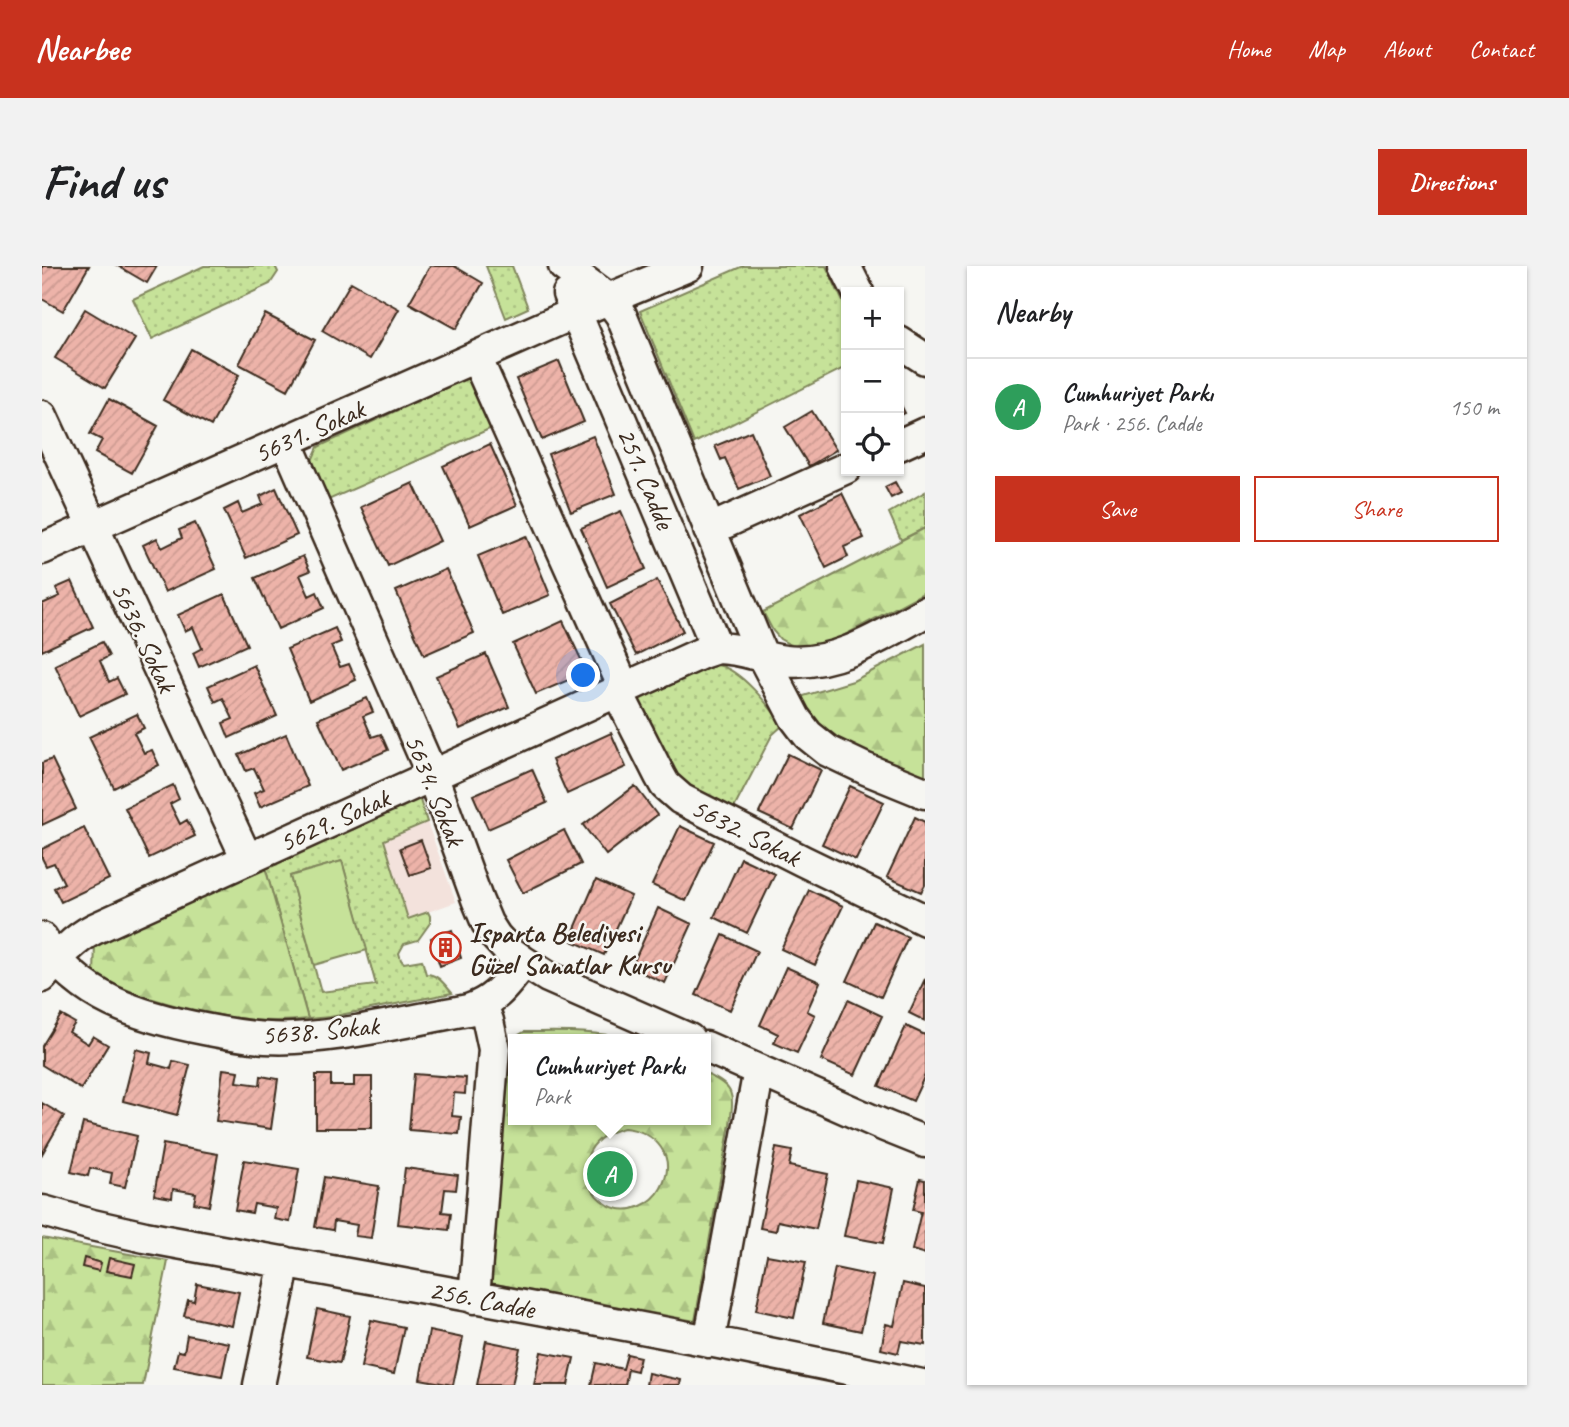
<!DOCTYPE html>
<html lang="en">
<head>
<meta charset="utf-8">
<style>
  body { margin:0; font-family:Caveat,sans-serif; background:#f2f2f2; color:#202124 }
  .controls { position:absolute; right:21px; top:21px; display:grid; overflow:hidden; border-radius:0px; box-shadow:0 2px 5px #0004 }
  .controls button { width:63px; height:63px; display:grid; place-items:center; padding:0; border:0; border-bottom:2px solid #e0e0e0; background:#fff; color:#202124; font:35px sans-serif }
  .you { position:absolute; left:542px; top:410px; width:24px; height:24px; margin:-18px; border:5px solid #fff; border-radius:50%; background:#1a73e8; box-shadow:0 0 0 10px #1a73e833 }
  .badge { display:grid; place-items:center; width:46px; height:46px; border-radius:50%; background:#c8321e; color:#fff; font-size:23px; font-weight:700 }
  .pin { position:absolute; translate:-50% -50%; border:4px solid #fff; box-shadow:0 2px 7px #0006 }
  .popup { position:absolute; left:466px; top:768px; width:203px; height:91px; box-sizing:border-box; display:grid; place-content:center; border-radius:0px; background:#fff; filter:drop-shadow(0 2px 5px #0005); font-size:23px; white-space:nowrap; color:#757577 }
  .popup b { font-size:26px; color:#202124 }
  .popup::after { content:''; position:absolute; left:50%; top:100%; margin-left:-14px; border:14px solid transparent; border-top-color:#fff }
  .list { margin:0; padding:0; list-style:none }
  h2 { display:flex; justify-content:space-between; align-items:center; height:91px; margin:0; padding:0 28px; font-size:30px }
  h2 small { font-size:23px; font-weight:400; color:#757577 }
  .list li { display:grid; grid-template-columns:46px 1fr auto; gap:21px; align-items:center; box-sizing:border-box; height:98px; padding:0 28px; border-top:2px solid #e0e0e0 }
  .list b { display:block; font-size:26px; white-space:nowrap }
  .list p { margin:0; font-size:23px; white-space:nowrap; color:#757577 }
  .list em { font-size:23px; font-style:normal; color:#757577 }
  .actions { display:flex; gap:14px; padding:21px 28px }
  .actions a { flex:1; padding:16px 0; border:2px solid #c8321e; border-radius:0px; text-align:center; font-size:24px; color:#c8321e }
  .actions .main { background:#c8321e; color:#fff }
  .icon { flex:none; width:38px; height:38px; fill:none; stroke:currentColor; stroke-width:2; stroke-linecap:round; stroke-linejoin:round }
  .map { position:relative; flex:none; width:883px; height:1119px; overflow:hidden; border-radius:0px }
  header { display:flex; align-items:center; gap:42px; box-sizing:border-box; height:98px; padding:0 35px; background:#c8321e; color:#fff }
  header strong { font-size:33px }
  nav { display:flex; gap:38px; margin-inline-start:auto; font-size:24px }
  .intro { display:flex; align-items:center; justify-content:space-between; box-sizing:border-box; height:168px; padding:0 42px }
  h1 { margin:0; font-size:49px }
  .button { padding:18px 32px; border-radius:0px; background:#c8321e; color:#fff; font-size:24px; font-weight:700 }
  main { display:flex; gap:42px; padding:0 42px }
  aside { flex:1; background:#fff; border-radius:0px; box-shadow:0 2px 5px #0004 }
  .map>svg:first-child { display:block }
</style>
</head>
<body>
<header>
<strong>Nearbee</strong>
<nav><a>Home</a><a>Map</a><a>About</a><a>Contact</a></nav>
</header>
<div class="intro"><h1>Find us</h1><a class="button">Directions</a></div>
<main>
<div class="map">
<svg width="883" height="1119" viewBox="0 0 883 1119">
  <defs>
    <pattern id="grass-dots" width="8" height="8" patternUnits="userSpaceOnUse" patternTransform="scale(1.75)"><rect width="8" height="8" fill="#c6e299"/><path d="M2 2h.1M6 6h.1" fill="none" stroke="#abc283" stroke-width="1.8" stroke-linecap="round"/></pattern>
    <pattern id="forest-firs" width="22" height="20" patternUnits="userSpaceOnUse" patternTransform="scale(1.75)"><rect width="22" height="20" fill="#c6e299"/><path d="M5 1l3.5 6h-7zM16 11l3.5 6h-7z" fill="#abc283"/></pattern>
    <pattern id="building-hatch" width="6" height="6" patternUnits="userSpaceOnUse" patternTransform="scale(1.75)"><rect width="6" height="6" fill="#edb3a9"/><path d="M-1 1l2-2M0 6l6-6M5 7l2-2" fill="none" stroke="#cc9a91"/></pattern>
  </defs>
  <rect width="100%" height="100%" fill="#f6f6f2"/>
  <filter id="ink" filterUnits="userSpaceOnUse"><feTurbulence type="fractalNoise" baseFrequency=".0143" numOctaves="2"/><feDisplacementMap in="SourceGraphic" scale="14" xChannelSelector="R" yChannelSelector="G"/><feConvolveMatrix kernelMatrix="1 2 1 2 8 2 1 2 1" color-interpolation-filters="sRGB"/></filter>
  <g filter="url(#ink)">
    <!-- built -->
    <path fill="#f3e2dc" d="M385,556L414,636L366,653L342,574Z"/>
    <!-- grass -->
    <path fill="url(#grass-dots)" stroke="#80865c" stroke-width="2" fill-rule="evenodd" d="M162,0H233L236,6L228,18L110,73L91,33Z
      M444,0H470L486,42L464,52Z
      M701,0H784L804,42V101L652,177L598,45Z
      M429,110L452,161L284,235L268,199L276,181Z
      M883,226V262L859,274L847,247Z
      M675,399C699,403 727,440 741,459L730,469L690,546L633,512L594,433L666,400Z
      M377,531L385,556L342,574L366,653L386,646L388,650V657L376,674L362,678L357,687L359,694L362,697L380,694L384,708C396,708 403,719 410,727L288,751L266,753L223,601ZM300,595L334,719L279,726L248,610Z"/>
    <!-- forest -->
    <path fill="url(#forest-firs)" stroke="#80865c" stroke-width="2" fill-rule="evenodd" d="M883,262V326L788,377L758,382L747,378L738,373L731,365L721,346Z
      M883,378V513L799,477L771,455L758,431L811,415Z
      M223,601L266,753C225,758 192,753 153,744C117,736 84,726 52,708L53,678Z
      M482,766C516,766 551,764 583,773H475L477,769Z
      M472,778V854H664V808C693,821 692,828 688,858L653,1055L448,1017L468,784ZM582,862C614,865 636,891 619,922C615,930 608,936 599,940C551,961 512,879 582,862Z
      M0,972L126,995L101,1119H0Z"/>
    <!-- pitch -->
    <path fill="#c6e299" stroke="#80865c" stroke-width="2" d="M300,595L325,684L272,699L248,610Z"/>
    <!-- building -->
    <path fill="url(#building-hatch)" stroke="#3b2a1e" stroke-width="2" d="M0,0H47L21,45L0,33Z
      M76,0H115L105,17Z
      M388,0H412L441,17L414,63L367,37Z
      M309,16L357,43L328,93L280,65Z
      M43,43L93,73L63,122L13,92Z
      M223,48L273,74L246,124L197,98Z
      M149,83L197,109L169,160L121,134Z
      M517,95L542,156L500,174L474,113Z
      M67,133L116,160L90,207L53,187L60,174L48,168Z
      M857,135L863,147L857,150Z
      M770,145L794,184L767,200L743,161Z
      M709,165L728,210L697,223L683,192L679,194L673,180Z
      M551,170L574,228L529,246L506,188Z
      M448,178L475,239L428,260L401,200Z
      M853,216L859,227L849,232L843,221Z
      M371,217L398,275L346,300L319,241Z
      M234,222L255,269L204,292L182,244L196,237L200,247L221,238L218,230Z
      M800,227L822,272L802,281L806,291L784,302L758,248Z
      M579,245L604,303L565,321L539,262Z
      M153,257L174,303L123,326L101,279L115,272L120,282L140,272L137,264Z
      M484,270L508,329L460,349L436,290Z
      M261,290L268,305L258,309L267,330L275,326L282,342L236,363L213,312Z
      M404,303L432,367L382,389L354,325Z
      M615,314L641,365L594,389L568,338Z
      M30,315L51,361L0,385V338L18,330L14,322Z
      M182,328L205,379L157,401L151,387L160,382L151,361L143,365L136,349Z
      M521,355L545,406L494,428L471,378Z
      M293,362L299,376L289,380L298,401L307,398L314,414L267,435L245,383Z
      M60,376L67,390L58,395L67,416L75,412L83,428L37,450L13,399Z
      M444,388L467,441L418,463L394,410Z
      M212,399L235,450L187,472L181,457L191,453L181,432L173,436L166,420Z
      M325,432L331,446L321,450L330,471L339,468L346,484L299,504L276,453Z
      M95,448L102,462L92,467L102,487L110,484L117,499L72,522L47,471Z
      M569,467L584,501L525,528L510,494Z
      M244,468L266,520L218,541L212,527L222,523L212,502L204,505L197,489Z
      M746,488L779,504L751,563L717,547Z
      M10,493L34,543L0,559V497Z
      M490,503L505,537L446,563L431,529Z
      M131,519L137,533L128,538L138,558L145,554L153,570L107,592L83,542Z
      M593,520L615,549L564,589L541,559Z
      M808,520L842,536L814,594L780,578Z
      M873,551L883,556V619L879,626L845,611Z
      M638,560L672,576L644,635L610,619Z
      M42,562L67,613L19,636L12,622L22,617L12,597L4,600L0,592V583Z
      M522,564L539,598L481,627L464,594Z
      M379,574L389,602L368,609L358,582Z
      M699,592L733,608L705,667L672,651Z
      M554,614L589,630L562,689L528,674Z
      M767,624L801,640L773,699L739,683Z
      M616,642L650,658L623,717L589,702Z
      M832,656L866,671L839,731L805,715Z
      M410,664L419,692L398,700L389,672Z
      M681,669L715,685L688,744L654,729Z
      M744,701L778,716L765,745L773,749L755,787L732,777L736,768L718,759Z
      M883,713V755L867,747Z
      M806,734L840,750L813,809L779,794Z
      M19,749L33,757L27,766L46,778L51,770L66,779L39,823L0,799V780Z
      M864,760L883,769V809L871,835L837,820Z
      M94,783L109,787L107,797L129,803L131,795L148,799L135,849L81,835Z
      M181,803L197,805L195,816L218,819L219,810L236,813L229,863L174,855Z
      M372,808L424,812L423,828L412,827L410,850L419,851L417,868L367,864Z
      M274,809H289V820H312V811H330V862H274Z
      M0,837L22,850L0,888Z
      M41,857L95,870L83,921L68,918L70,907L48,902L46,910L29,906Z
      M121,878L176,888L167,940L152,937L154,927L131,923L130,932L112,929Z
      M734,882L750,885L747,900L786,908L774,963L736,955L734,965L718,962Z
      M202,894L257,903L248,956L232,953L234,942L212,938L210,947L193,944Z
      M363,902L416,909L414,924L403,923L400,946L409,947L407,964L356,958Z
      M282,911L337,920L329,972L313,970L315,959L292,955L291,964L273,961Z
      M878,913L883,914V988L870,984L879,946L871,944Z
      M814,914L852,922L841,977L802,970Z
      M725,989L764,996L752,1052L714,1044Z
      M42,992L59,997L57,1005L40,1001Z
      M67,992L93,998L90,1010L64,1005Z
      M793,1002L831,1010L819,1065L781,1057Z
      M861,1017L883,1022V1079L859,1075L856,1087L839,1083L844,1058L852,1060Z
      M155,1018L197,1026L190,1060L142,1050L146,1034L152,1035Z
      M275,1043L308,1050L298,1097L265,1091Z
      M329,1054L362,1061L352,1108L319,1101Z
      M387,1065L421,1072L411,1119L378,1113Z
      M145,1069L187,1077L180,1110L132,1101L136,1085L142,1086Z
      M444,1075L478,1082L470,1119H435Z
      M499,1086L532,1092L526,1119H492Z
      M585,1088L598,1091L595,1105L586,1103L583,1119H549L554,1097L581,1103Z
      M606,1107L639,1114L638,1119H604Z"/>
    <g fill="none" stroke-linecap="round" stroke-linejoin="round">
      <defs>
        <path id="minor" d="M522,0L567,33L579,49L720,389L753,452L766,469L786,485L824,503L883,527
          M803,0L816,26
          M526,28L675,382C700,382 719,392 743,395C793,401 841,369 883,346
          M857,76L883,93
          M434,91L582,422
          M0,150L205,593
          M244,175L390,509L435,633L445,657L454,671L467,685L482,696L506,711L647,773
          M857,179L883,167
          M667,264L804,202
          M0,283L535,46L646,0
          M575,425L618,510L623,519L639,533L761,595L883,654
          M0,672C34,732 99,751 162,763C192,769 222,774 252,772C311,769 369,754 426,744C455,734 464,718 482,696
          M0,711C16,692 30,674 52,663L660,387L675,382
          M664,781L843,860L883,876
          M1,945L50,959L103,971C362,1019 623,1063 880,1119
          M432,1032L452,783L446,755L440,739
          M667,1076L717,804
          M217,1119L243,996"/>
      </defs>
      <!-- minor casing -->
      <use href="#minor" stroke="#3b2a1e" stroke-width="35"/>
      <!-- minor -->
      <use href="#minor" stroke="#f6f6f2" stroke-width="30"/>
    </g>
  </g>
  <!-- icons -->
  <defs>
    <symbol id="building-ring" viewBox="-11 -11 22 22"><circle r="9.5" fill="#f6f6f2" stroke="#c8321e" stroke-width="1.5"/><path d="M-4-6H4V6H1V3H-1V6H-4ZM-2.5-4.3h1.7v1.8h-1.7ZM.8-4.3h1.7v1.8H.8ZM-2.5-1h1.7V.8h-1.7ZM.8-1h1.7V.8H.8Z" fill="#c8321e"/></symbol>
  </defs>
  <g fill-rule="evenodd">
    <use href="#building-ring" x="386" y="664" width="35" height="35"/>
  </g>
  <g text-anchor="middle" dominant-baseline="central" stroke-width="5" stroke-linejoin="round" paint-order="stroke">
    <!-- street labels -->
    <g font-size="28" fill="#3b2a1e" stroke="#f6f6f2">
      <text transform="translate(267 165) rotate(-24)">5631. Sokak</text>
      <text transform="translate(604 212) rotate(67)">251. Cadde</text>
      <text transform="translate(102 371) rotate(65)">5636. Sokak</text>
      <text transform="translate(393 524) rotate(68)">5634. Sokak</text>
      <text transform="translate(292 554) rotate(-24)">5629. Sokak</text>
      <text transform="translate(704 566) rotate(27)">5632. Sokak</text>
      <text transform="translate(278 764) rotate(-5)">5638. Sokak</text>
      <text transform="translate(440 1033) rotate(11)">256. Cadde</text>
    </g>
    <!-- poi labels -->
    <g font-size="28" font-weight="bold" fill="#3b2a1e" stroke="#f6f6f2" text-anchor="start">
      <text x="427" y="666">Isparta Belediyesi<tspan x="427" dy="32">Güzel Sanatlar Kursu</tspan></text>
    </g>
  </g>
</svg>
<div class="controls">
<button>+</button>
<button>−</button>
<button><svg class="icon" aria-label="locate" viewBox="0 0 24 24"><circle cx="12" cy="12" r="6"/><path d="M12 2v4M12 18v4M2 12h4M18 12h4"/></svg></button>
</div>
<div class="you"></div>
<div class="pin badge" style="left:568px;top:908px;background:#2e9e5b">A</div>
<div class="popup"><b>Cumhuriyet Parkı</b>Park</div>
</div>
<aside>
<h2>Nearby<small></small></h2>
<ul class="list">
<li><span class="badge" style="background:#2e9e5b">A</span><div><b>Cumhuriyet Parkı</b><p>Park · 256. Cadde</p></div><em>150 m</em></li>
</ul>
<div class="actions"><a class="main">Save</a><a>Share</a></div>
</aside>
</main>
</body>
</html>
